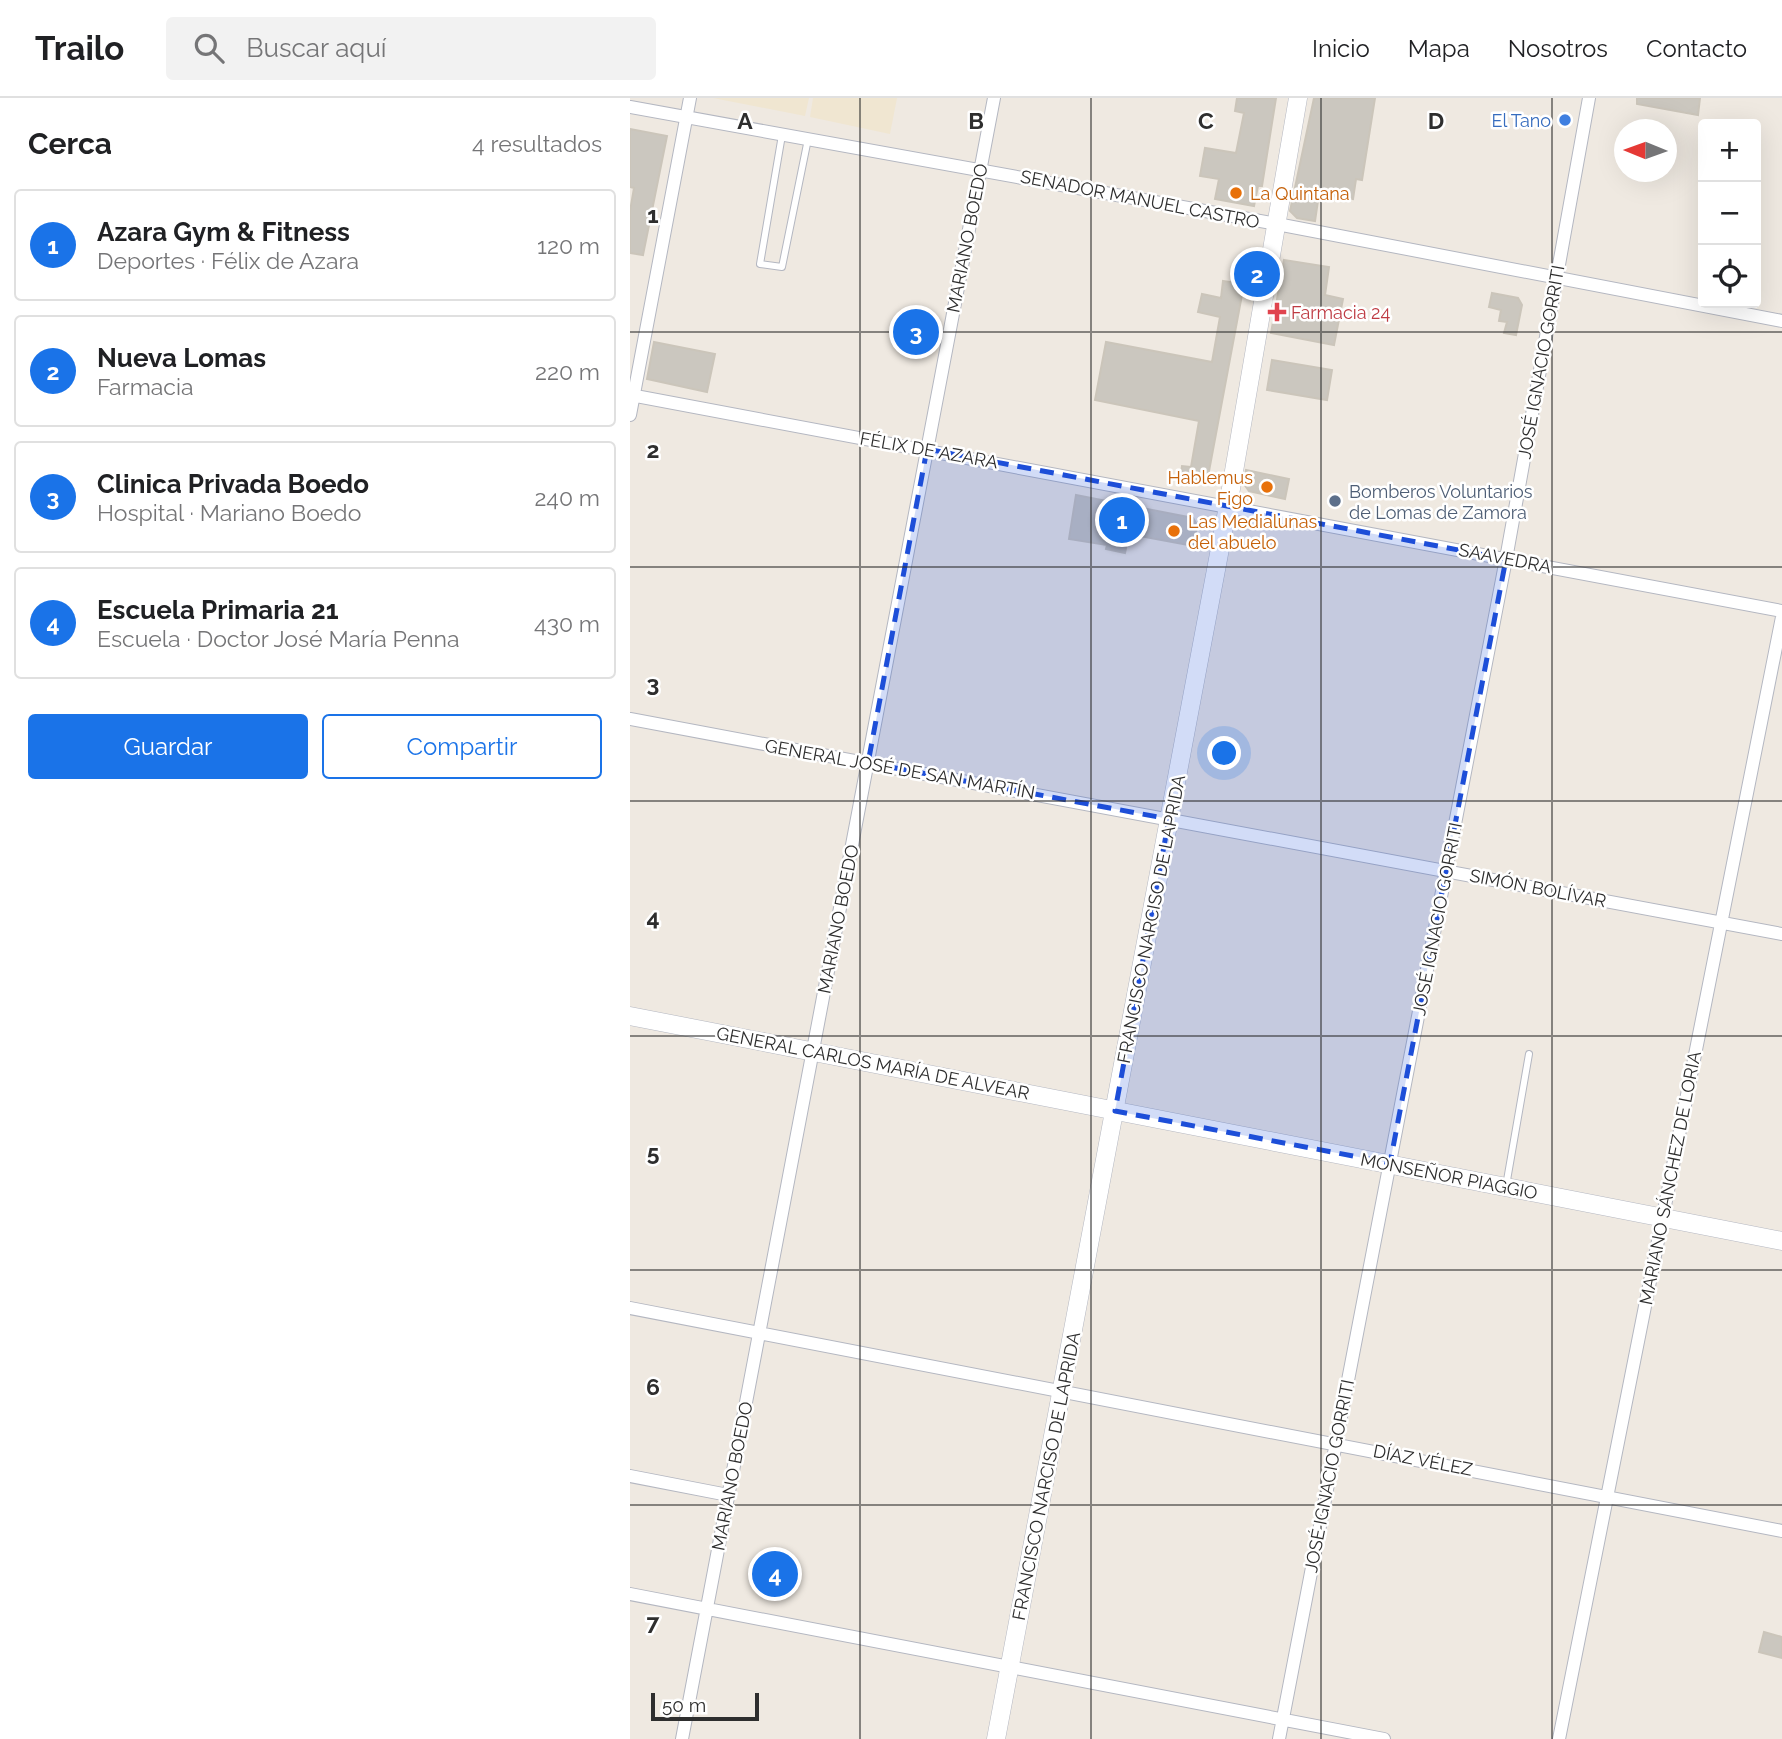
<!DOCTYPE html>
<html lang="es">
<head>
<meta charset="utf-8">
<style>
  body { margin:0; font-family:Raleway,sans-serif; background:#f2f2f2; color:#202124 }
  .controls { position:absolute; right:21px; top:21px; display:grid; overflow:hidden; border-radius:7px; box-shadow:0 7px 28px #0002 }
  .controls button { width:63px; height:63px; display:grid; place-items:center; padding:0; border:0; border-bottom:2px solid #e0e0e0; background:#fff; color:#202124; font:35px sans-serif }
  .compass { position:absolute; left:984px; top:21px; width:63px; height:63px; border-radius:50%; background:#fff; box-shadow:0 7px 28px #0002; rotate:271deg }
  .scale { position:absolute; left:21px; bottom:18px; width:108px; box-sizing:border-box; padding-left:7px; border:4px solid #2e2e2e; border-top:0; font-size:19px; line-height:24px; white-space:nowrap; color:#2e2e2e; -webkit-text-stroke:5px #fff; paint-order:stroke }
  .you { position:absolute; left:595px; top:656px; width:24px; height:24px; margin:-18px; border:5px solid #fff; border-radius:50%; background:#1a73e8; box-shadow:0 0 0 10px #1a73e833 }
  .badge { display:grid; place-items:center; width:46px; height:46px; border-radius:50%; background:#1a73e8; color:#fff; font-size:23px; font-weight:700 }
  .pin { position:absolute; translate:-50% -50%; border:4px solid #fff; box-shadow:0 2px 7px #0006 }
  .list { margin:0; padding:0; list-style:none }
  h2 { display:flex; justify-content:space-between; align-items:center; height:91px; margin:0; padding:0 28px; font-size:30px }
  h2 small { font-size:23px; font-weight:400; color:#757577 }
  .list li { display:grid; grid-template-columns:46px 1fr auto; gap:21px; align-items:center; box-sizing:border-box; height:112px; margin:0 14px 14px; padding:0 14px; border:2px solid #e0e0e0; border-radius:7px }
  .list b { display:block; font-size:26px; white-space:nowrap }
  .list p { margin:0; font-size:23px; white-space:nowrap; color:#757577 }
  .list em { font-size:23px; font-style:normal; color:#757577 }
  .actions { display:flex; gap:14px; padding:21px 28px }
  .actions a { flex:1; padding:16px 0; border:2px solid #1a73e8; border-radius:7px; text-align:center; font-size:24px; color:#1a73e8 }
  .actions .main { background:#1a73e8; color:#fff }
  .icon { flex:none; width:38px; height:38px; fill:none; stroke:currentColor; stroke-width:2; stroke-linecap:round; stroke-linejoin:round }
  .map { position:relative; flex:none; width:1152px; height:1641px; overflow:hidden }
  header { display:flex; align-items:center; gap:42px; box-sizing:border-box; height:98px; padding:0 35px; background:#fff; border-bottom:2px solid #e0e0e0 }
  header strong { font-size:33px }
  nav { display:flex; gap:38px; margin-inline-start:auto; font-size:24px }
  .search { width:490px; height:63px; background:#f2f2f2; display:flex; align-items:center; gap:18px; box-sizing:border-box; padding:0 24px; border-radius:7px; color:#757577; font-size:26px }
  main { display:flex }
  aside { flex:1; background:#fff }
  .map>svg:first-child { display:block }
</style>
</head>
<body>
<header>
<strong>Trailo</strong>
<div class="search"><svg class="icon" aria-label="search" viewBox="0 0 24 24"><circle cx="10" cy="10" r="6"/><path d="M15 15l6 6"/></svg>Buscar aquí</div>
<nav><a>Inicio</a><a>Mapa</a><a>Nosotros</a><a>Contacto</a></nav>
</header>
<main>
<aside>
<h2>Cerca<small>4 resultados</small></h2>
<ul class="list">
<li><span class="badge">1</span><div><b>Azara Gym &amp; Fitness</b><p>Deportes · Félix de Azara</p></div><em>120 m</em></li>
<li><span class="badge">2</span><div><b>Nueva Lomas</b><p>Farmacia</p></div><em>220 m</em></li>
<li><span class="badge">3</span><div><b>Clinica Privada Boedo</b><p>Hospital · Mariano Boedo</p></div><em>240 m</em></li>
<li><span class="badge">4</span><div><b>Escuela Primaria 21</b><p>Escuela · Doctor José María Penna</p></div><em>430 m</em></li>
</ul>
<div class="actions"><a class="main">Guardar</a><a>Compartir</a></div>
</aside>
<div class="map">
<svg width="1152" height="1641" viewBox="0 0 1152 1641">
  <rect width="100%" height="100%" fill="#efe9e1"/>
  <!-- education -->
  <path fill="#f0e6d1" d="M83,0H179L175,18Z
    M183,0H267L260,36L180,19Z"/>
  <!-- building -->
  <path fill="#cbc7bf" stroke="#cbc5ba" stroke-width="2" d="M607,0H646L632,88H628L624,108L585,101L589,81L570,78L575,50L606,55L614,15L605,13Z
    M684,0H745L732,82L726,81L723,101L689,96L685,123L667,120L660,113Z
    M1007,0H1070L1068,17L1007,6Z
    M0,31L37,38L13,157L0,155V113L4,90L0,89Z
    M654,162L699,169L695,197L713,201L704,247L641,235Z
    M593,183L614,186L577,384L550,382L552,368L561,369L569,323L465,302L476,244L582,264L590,219L568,214L572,196L591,200Z
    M862,195L888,200L892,207L886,237L874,235L877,224L869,223L871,212L859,209Z
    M24,244L85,256L77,294L17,281Z
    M642,262L702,272L697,302L637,292Z
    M616,372L659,381L655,401L619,393L614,386Z
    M446,397L563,420L567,427L564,448L499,436L495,455L476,451L477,447L439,441Z
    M1134,1534L1152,1539V1560L1129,1554Z"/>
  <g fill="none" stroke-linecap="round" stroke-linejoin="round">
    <defs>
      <path id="lane" d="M152,37L130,166L152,169L178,41
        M876,1088L899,956"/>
      <path id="street" d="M0,9L647,126L1152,223
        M0,297L1152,513
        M0,317L60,0
        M0,621L1152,836
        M0,1210L1152,1433
        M0,1378L98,1397
        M0,1496L754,1641
        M52,1641L364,0
        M649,1641L876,461L959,0
        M929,1641L1152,519"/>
      <path id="secondary" d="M0,918L1152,1143
        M366,1641L598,408L668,0"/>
    </defs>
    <!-- lane casing -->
    <use href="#lane" stroke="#b4b7c1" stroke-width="8"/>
    <!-- street casing -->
    <use href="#street" stroke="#b4b7c1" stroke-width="14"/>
    <!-- secondary casing -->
    <use href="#secondary" stroke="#b4b7c1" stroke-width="19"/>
    <!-- lane -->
    <use href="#lane" stroke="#fff" stroke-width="6"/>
    <!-- street -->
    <use href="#street" stroke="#fff" stroke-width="12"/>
    <!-- secondary -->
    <use href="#secondary" stroke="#fff" stroke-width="18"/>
  </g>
  <!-- marked area -->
  <path fill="#1d4ed8" fill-opacity="0.2" stroke="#1d4ed8" stroke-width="5" stroke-dasharray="14 9" stroke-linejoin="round" d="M297,351L876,461L760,1065L485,1013L539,721L238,665Z"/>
  <!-- grid -->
  <path fill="none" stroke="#2e2e2e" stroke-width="2" stroke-opacity="0.55" d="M230,0V1641M461,0V1641M691,0V1641M922,0V1641M0,234H1152M0,469H1152M0,703H1152M0,938H1152M0,1172H1152M0,1407H1152"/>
  <!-- markers -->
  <circle fill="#3f7fe0" stroke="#fff" stroke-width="2.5" cx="935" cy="22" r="7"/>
  <g fill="#e8710a" stroke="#fff" stroke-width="2.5">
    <circle cx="606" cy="95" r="7"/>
    <circle cx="637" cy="389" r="7"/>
    <circle cx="544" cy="433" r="7"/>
  </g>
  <path fill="#e0444e" stroke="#fff" stroke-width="2.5" d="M643.5 203.5h7v7h7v7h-7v7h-7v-7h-7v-7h7z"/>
  <circle fill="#5c6f8a" stroke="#fff" stroke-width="2.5" cx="705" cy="403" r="7"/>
  <g text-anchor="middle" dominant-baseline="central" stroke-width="5" stroke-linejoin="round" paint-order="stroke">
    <!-- shop labels -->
    <g font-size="18" fill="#366cbe" stroke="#fff" text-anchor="end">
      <text x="921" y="22">El Tano</text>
    </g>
    <!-- food labels -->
    <g font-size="18" fill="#c56008" stroke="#fff" text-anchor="start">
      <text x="620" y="95">La Quintana</text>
      <text x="623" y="379" text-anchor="end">Hablemus<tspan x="623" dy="21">Figo</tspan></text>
      <text x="558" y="423">Las Medialunas<tspan x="558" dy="21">del abuelo</tspan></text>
    </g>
    <!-- street labels -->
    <g font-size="18" fill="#2e2e2e" stroke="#fff">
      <text transform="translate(510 101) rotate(11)">SENADOR MANUEL CASTRO</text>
      <text transform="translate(337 140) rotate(-79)">MARIANO BOEDO</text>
      <text transform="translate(911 264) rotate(-80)">JOSÉ IGNACIO GORRITI</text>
      <text transform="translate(299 352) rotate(10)">FÉLIX DE AZARA</text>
      <text transform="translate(875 460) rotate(11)">SAAVEDRA</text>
      <text transform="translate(270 671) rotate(10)">GENERAL JOSÉ DE SAN MARTÍN</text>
      <text transform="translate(908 790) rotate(11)">SIMÓN BOLÍVAR</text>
      <text transform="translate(208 821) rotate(-79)">MARIANO BOEDO</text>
      <text transform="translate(521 821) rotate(-79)">FRANCISCO NARCISO DE LAPRIDA</text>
      <text transform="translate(807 821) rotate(-79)">JOSÉ IGNACIO GORRITI</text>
      <text transform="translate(243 965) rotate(11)">GENERAL CARLOS MARÍA DE ALVEAR</text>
      <text transform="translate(819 1078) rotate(11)">MONSEÑOR PIAGGIO</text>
      <text transform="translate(1040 1080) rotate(-79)">MARIANO SÁNCHEZ DE LORIA</text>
      <text transform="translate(793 1362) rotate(11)">DÍAZ VÉLEZ</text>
      <text transform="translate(102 1378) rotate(-79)">MARIANO BOEDO</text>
      <text transform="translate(416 1378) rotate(-79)">FRANCISCO NARCISO DE LAPRIDA</text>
      <text transform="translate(699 1378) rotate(-79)">JOSÉ IGNACIO GORRITI</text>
    </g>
    <!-- health labels -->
    <g font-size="18" fill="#be3a42" stroke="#fff" text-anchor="start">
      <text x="661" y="214">Farmacia 24</text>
    </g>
    <!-- service labels -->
    <g font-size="18" fill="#4e5e75" stroke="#fff" text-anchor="start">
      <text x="719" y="393">Bomberos Voluntarios<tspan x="719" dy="21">de Lomas de Zamora</tspan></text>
    </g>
  </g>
  <g font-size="23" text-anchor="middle" font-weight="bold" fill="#2e2e2e" stroke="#fff" stroke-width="5" stroke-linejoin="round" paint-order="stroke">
    <text x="115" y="31">A</text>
    <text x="346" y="31">B</text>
    <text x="576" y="31">C</text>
    <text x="806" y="31">D</text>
    <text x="23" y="125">1</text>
    <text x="23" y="360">2</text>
    <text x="23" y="594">3</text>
    <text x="23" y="828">4</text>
    <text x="23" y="1063">5</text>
    <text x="23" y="1297">6</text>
    <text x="23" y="1532">7</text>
  </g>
</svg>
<div class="controls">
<button>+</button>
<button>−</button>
<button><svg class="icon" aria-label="locate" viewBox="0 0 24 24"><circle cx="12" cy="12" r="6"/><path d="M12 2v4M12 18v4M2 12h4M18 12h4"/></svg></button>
</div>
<svg class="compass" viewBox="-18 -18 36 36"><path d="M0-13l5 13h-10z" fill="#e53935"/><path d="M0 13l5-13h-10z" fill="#757577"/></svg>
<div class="scale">50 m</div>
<div class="you"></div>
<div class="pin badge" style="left:492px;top:422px">1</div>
<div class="pin badge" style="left:627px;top:176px">2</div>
<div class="pin badge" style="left:286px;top:234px">3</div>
<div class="pin badge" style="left:145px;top:1476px">4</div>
</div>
</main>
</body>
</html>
